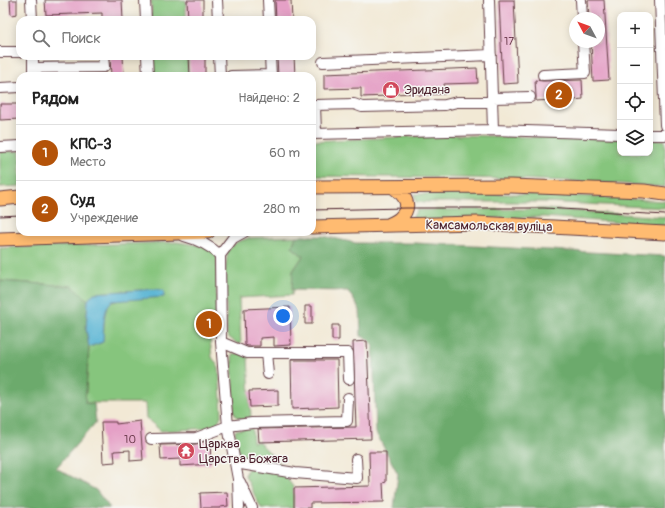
<!DOCTYPE html>
<html lang="ru">
<head>
<meta charset="utf-8">
<style>
  body { margin:0; font-family:Pangolin,sans-serif; background:#f6f6f6; color:#222 }
  .controls { position:absolute; right:12px; top:12px; display:grid; overflow:hidden; border-radius:8px; box-shadow:0 2px 10px #0003 }
  .controls button { width:36px; height:36px; display:grid; place-items:center; padding:0; border:0; border-bottom:1px solid #e0e0e0; background:#fff; color:#222; font:20px sans-serif }
  .compass { position:absolute; left:569px; top:12px; width:36px; height:36px; border-radius:50%; background:#fff; box-shadow:0 2px 10px #0003; rotate:311deg }
  .you { position:absolute; left:283px; top:316px; width:14px; height:14px; margin:-10px; border:3px solid #fff; border-radius:50%; background:#1a73e8; box-shadow:0 0 0 6px #1a73e833 }
  .badge { display:grid; place-items:center; width:26px; height:26px; border-radius:50%; background:#b45309; color:#fff; font-size:13px; font-weight:700 }
  .pin { position:absolute; translate:-50% -50%; border:2px solid #fff; box-shadow:0 1px 4px #0006 }
  .list { margin:0; padding:0; list-style:none }
  h2 { display:flex; justify-content:space-between; align-items:center; height:52px; margin:0; padding:0 16px; font-size:17px }
  h2 small { font-size:13px; font-weight:400; color:#767676 }
  .list li { display:grid; grid-template-columns:26px 1fr auto; gap:12px; align-items:center; box-sizing:border-box; height:56px; padding:0 16px; border-top:1px solid #e0e0e0 }
  .list b { display:block; font-size:15px; white-space:nowrap }
  .list p { margin:0; font-size:13px; white-space:nowrap; color:#767676 }
  .list em { font-size:13px; font-style:normal; color:#767676 }
  .icon { flex:none; width:22px; height:22px; fill:none; stroke:currentColor; stroke-width:2; stroke-linecap:round; stroke-linejoin:round }
  .map { position:relative; flex:none; width:665px; height:508px; overflow:hidden }
  .search { position:absolute; background:#fff; box-shadow:0 2px 10px #0003; left:16px; top:16px; width:300px; height:44px; display:flex; align-items:center; gap:10px; box-sizing:border-box; padding:0 14px; border-radius:12px; color:#767676; font-size:15px }
  .panel { position:absolute; background:#fff; box-shadow:0 2px 10px #0003; left:16px; top:72px; width:300px; height:164px; border-radius:12px }
  .map>svg:first-child { display:block }
</style>
</head>
<body>
<div class="map">
<svg width="665" height="508" viewBox="0 0 665 508">
  <rect width="100%" height="100%" fill="#f6f6f2"/>
  <filter id="ink" filterUnits="userSpaceOnUse"><feTurbulence type="fractalNoise" baseFrequency=".025" numOctaves="2"/><feDisplacementMap in="SourceGraphic" scale="8" xChannelSelector="R" yChannelSelector="G"/><feConvolveMatrix kernelMatrix="1 2 1 2 8 2 1 2 1" color-interpolation-filters="sRGB"/></filter>
  <filter id="wash" filterUnits="userSpaceOnUse"><feTurbulence type="fractalNoise" baseFrequency=".012" numOctaves="4" result="noise"/><feDisplacementMap in="SourceGraphic" scale="16" xChannelSelector="R" yChannelSelector="G"/><feGaussianBlur stdDeviation="0.9" result="paint"/><feColorMatrix in="noise" values="0 0 0 0 0 0 0 0 0 0 0 0 0 0 0 0 0 1.4 0 .05"/><feComposite in="paint" operator="in"/></filter>
  <g filter="url(#wash)">
    <rect width="100%" height="100%" fill="#f2e9d5"/>
    <!-- green -->
    <path fill="#86c57d" stroke="#687254" d="M151,0H186V20H152Z
      M153,56H188V76H154Z
      M447,135L620,139V153H650V140H665V187C548,177 430,178 312,176V141Z
      M20,151V186L0,187V152Z
      M414,194H543L665,201V208L543,202H416Z
      M544,209L665,217V226L544,217L411,220L417,210Z
      M296,236L292,247L303,256L293,271L292,295L239,298L241,344H238L227,336L225,272L228,250L237,242L249,238Z
      M177,242L204,246L217,255L216,316L204,317L205,331H209L212,357L219,368L222,414L218,422L211,428L161,431L146,418L145,403H85L89,347L103,342L105,308L109,303L157,289L94,293L88,300L71,286L0,281V248Z
      M244,353L248,356L251,419C243,420 237,420 234,412L232,354Z
      M252,428L253,442H259L284,467C273,465 246,463 240,454C236,449 236,439 235,432L236,430Z
      M249,468L283,473L294,488V508H261L245,476L246,471Z"/>
    <!-- forest -->
    <path fill="#6caa6c" stroke="#5b644c" d="M296,236H323L356,243H415L665,256V508H394L398,474L376,433L373,345L368,339L361,336L360,310L348,291L292,290L293,271L303,256L292,247Z
      M0,281L72,286L88,300L86,329L89,347L85,403L94,404L96,422L56,468L96,490L110,508H0Z"/>
    <!-- water -->
    <path fill="#54b3d3" stroke="#4f697f" d="M157,289L164,291V297L113,301C102,306 104,331 103,342L89,347L86,329L88,300L94,293Z"/>
    <g id="blocks">
      <!-- building -->
      <path fill="#e5a0c6" d="M10,0H17V14L11,15Z
        M45,0H122L123,20H102V13L46,15Z
        M187,0H203V20H188Z
        M275,0H291L292,20H276Z
        M499,0H514L518,83L503,84Z
        M588,0H604L609,80L593,81L591,42H599V18H589Z
        M110,56H123L124,76H111Z
        M189,56H205V76H190Z
        M277,56H294L295,76H278Z
        M477,68L478,83L444,84L445,94L419,95V93L392,94H388V96L361,97V88L324,89V74Z
        M535,80L543,81L582,80L583,99L574,100L572,103H569L565,100H558L554,107L552,100L536,101V96Z
        M0,104H20V119L0,120Z
        M305,306H312V324H305Z
        M290,307L291,345L274,346V337L260,338V346H248L245,345L244,309Z
        M205,318H212L213,329L206,330Z
        M332,325H339V340H332Z
        M367,341L371,439L259,442L258,429L356,427L353,342Z
        M291,360H337L338,407L292,409Z
        M278,390V406L250,407L249,391Z
        M140,421L143,460L130,461V450L114,451L115,462L103,463L101,422H116V424Z
        M210,440L211,464L180,466V459L161,460L160,445L196,444Z
        M369,452H386V482L383,483L384,502L310,503V508H294V488L370,486Z
        M227,492L228,506L220,507V508H201L200,493Z"/>
    </g>
  </g>
  <g filter="url(#ink)">
    <use href="#blocks" fill-opacity="0" stroke="#633d44" stroke-width="1"/>
    <g fill="none" stroke-linecap="round" stroke-linejoin="round">
      <defs>
        <path id="minor" d="M31,0L32,20
          M145,0L146,20
          M217,0L218,20
          M268,0L269,20
          M489,0L493,130
          M581,0L582,18
          M660,0L665,125
          M0,52H20
          M33,56V76
          M147,56L148,76
          M219,56L220,76
          M270,56L271,76
          M323,62L491,55
          M33,68L104,67L103,56
          M543,75L585,73L583,42
          M231,76L271,75
          M0,88L20,87
          M492,98L530,97
          M312,105H315L316,133
          M315,105L354,104L362,107L445,105L457,102H492
          M312,134L493,130L620,134
          M650,135H665
          M0,147L20,146
          M184,236C199,240 209,245 220,255
          M221,342L247,353H348L349,379
          M266,353L268,374
          M151,439L196,438L228,426L252,423L347,421L348,398
          M235,463L295,473L357,478L356,459
          M240,482L252,508
          M239,508L238,479L228,426L221,342L220,255L233,238L244,232"/>
        <path id="major" d="M312,187L511,186L644,191L665,194
          M0,199L20,197
          M388,225C392,223 397,221 400,218C413,206 405,195 393,187
          M312,227L477,223L665,233
          M0,239L208,232"/>
      </defs>
      <!-- minor casing -->
      <use href="#minor" stroke="#633d44" stroke-width="12"/>
      <!-- major casing -->
      <use href="#major" stroke="#633d44" stroke-width="15"/>
      <!-- minor -->
      <use href="#minor" stroke="#fff" stroke-width="10"/>
      <!-- major -->
      <use href="#major" stroke="#ffbb71" stroke-width="13"/>
      <!-- tram -->
      <path stroke="#4a1f2b" stroke-width="1" d="M312,210L406,208H544L665,215
        M0,216L20,215"/>
    </g>
  </g>
  <!-- icons -->
  <defs>
    <symbol id="shop-disc" viewBox="-11 -11 22 22"><circle r="9.5" fill="#d1495b" stroke="#f6f6f2"/><path d="M-5-2.5h2.3a2.7 3.5 0 0 1 5.4 0H5L5.5 6h-11ZM-1.5-2.5h3a1.5 2.3 0 0 0-3 0Z" fill="#fff"/></symbol>
    <symbol id="temple-disc" viewBox="-11 -11 22 22"><circle r="9.5" fill="#d1495b" stroke="#f6f6f2"/><path d="M0-6L5-2H3V0L6.5 2.5H4V6H1.5V3h-3V6H-4V2.5H-6.5L-3 0V-2H-5Z" fill="#fff"/></symbol>
  </defs>
  <g fill-rule="evenodd">
    <use href="#shop-disc" x="381" y="80" width="20" height="20"/>
    <use href="#temple-disc" x="176" y="441" width="20" height="20"/>
  </g>
  <g text-anchor="middle" dominant-baseline="central" stroke-width="3" stroke-linejoin="round" paint-order="stroke">
    <!-- number labels -->
    <g font-size="11" fill="#713f52">
      <text x="509" y="41">17</text>
      <text x="130" y="439">10</text>
    </g>
    <!-- poi labels -->
    <g font-size="13" fill="#4a1f2b" stroke="#f6f6f2" text-anchor="start">
      <text x="404" y="90">Эридана</text>
      <text x="199" y="444">Царква<tspan x="199" dy="15">Царства Божага</tspan></text>
    </g>
    <!-- street labels -->
    <g font-size="13" fill="#4a1f2b" stroke="#f6f6f2">
      <text transform="translate(489 226) rotate(1)">Камсамольская вуліца</text>
    </g>
  </g>
</svg>
<div class="controls">
<button>+</button>
<button>−</button>
<button><svg class="icon" aria-label="locate" viewBox="0 0 24 24"><circle cx="12" cy="12" r="6"/><path d="M12 2v4M12 18v4M2 12h4M18 12h4"/></svg></button>
<button><svg class="icon" aria-label="layers" viewBox="0 0 24 24"><path d="M12 4l9 5-9 5-9-5zM3 14l9 5 9-5"/></svg></button>
</div>
<svg class="compass" viewBox="-18 -18 36 36"><path d="M0-13l5 13h-10z" fill="#e53935"/><path d="M0 13l5-13h-10z" fill="#767676"/></svg>
<div class="you"></div>
<div class="pin badge" style="left:209px;top:324px">1</div>
<div class="pin badge" style="left:559px;top:95px">2</div>
<div class="search"><svg class="icon" aria-label="search" viewBox="0 0 24 24"><circle cx="10" cy="10" r="6"/><path d="M15 15l6 6"/></svg>Поиск</div>
<section class="panel">
<h2>Рядом<small>Найдено: 2</small></h2>
<ul class="list">
<li><span class="badge">1</span><div><b>КПС-3</b><p>Место</p></div><em>60 m</em></li>
<li><span class="badge">2</span><div><b>Суд</b><p>Учреждение</p></div><em>280 m</em></li>
</ul>
</section>
</div>
</body>
</html>
